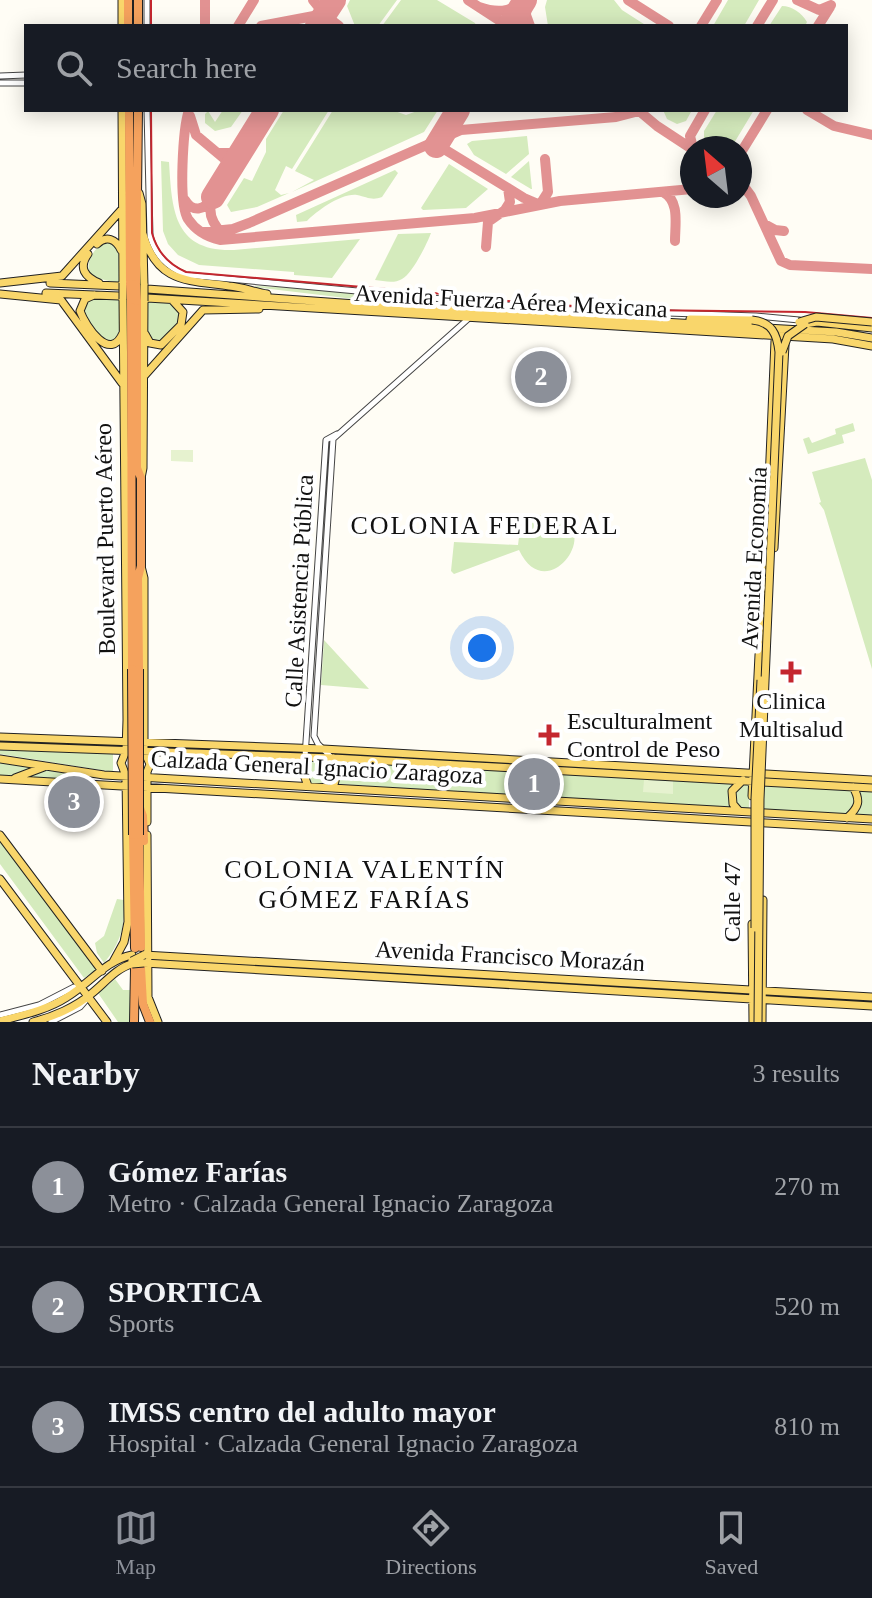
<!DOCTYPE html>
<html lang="en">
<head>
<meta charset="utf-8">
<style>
  body { margin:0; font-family:Georgia,serif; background:#20242c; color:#f1f3f6 }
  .compass { position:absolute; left:680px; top:136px; width:72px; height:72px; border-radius:50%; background:#171b24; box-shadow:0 4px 20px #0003; rotate:332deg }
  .you { position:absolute; left:482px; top:648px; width:28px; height:28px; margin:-20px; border:6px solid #fff; border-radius:50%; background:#1a73e8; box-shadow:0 0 0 12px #1a73e833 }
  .badge { display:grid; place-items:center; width:52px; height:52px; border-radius:50%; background:#8c9099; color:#fff; font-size:26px; font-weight:700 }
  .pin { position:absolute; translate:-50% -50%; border:4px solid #fff; box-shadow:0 2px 8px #0006 }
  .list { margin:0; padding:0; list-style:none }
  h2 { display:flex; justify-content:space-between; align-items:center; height:104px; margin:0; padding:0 32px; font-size:34px }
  h2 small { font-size:26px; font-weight:400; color:#9ea1a6 }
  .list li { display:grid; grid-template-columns:52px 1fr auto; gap:24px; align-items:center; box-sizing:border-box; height:120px; padding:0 32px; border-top:2px solid #363941 }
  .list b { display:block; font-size:30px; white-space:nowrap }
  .list p { margin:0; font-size:26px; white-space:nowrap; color:#9ea1a6 }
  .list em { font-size:26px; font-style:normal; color:#9ea1a6 }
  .icon { flex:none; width:44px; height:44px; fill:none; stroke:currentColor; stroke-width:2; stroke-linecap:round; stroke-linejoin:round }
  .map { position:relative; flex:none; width:872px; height:1022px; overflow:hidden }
  .search { position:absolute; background:#171b24; box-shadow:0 4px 20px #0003; left:24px; right:24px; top:24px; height:88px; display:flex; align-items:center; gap:20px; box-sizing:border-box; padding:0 28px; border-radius:0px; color:#9ea1a6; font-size:30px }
  .sheet { height:464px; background:#171b24 }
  nav { display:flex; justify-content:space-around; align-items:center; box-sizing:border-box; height:112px; border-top:2px solid #363941; background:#171b24; font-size:22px; color:#9ea1a6 }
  nav a { display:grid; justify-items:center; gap:4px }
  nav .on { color:#8c9099 }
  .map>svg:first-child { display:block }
</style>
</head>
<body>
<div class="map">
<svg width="872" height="1022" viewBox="0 0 872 1022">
  <rect width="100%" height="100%" fill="#fffdf5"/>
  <!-- green -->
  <path fill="#d5ebbd" d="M350,0H397L378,26H355L347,6Z
    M401,0H437L475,23L476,26H382Z
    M547,0H614L622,10L647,26H548L545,7Z
    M728,0H759L744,26H713Z
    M782,6C792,6 802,13 807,22L805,26H769Z
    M223,110H243L231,127L215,131L205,123V114L208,111L215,122Z
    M284,110H329L292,169L286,166L275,190L281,195L289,193L257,207L231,212L227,205L244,178L252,181L266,152V139Z
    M333,110H392L406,115L420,110H438L424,132L292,192L314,180L295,171Z
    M663,110H692L686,121L677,124L667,119Z
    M717,110H754L731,148H713L704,141V131Z
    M527,136L529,154L506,174L474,155L467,144L472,141Z
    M161,161L169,162C172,209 173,252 234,250L360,239L332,278L294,275V272L199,265L178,255L168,244L163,231Z
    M529,161L532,189H531L511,177Z
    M449,164L488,189L466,208L423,210L421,208Z
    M395,170L398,173L382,197C372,201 367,197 357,195C341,193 317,211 307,221L297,222L296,215Z
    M431,233C427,244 412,274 402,279C394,284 384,281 375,280L398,234Z
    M112,241L119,251V283L91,277C83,263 95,243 112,241Z
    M257,286L362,291L402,300L400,302L354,299L254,287Z
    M91,298L119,299C120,313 124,332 112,342L103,340C93,327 75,313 91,298Z
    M147,302L170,303L179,308L182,320L162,343L152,341L148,332Z
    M853,423L855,431L842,435L844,443L808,454L803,439L809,437L812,443L836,434L835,429Z
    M865,458L872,480V669L824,510L819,503L821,502L812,472Z
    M545,514C612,519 548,612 519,550L454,574L451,571L454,542L518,545C519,528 528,518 545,514Z
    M324,640L369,689L321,685Z
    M0,750L113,753V772L0,754Z
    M313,760L334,762L333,781L328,785L310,783L306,777V766Z
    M0,761L37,769L15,777L0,776Z
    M339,761L521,772L516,785L520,796L338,784L341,767Z
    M45,770L73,775V779L26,777Z
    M523 785a12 12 0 1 1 24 0a12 12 0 1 1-24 0Z
    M555,774L750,784L749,809L551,798Z
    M764,785L872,791V817L763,812Z
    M0,836L99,968L84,978L0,864Z
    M117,899L124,900C126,925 120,944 104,963L97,953L95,943L104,936Z
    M115,979L123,990H130V1022H118L98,993Z"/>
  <!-- pitch -->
  <path fill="#e6f2cf" d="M171,450H193V462L171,461Z
    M644,780L673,781V794L643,792Z"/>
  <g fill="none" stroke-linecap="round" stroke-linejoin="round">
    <!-- taxiway -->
    <path stroke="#e29292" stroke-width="10" d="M205,0V26
      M313,0L326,16L339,26
      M468,0L508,26
      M527,0L526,15L530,26
      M628,0L669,26
      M797,0L819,10L831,5
      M479,7C496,13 510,13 524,0
      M238,26L254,0
      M261,26L319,15L334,0
      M319,26L329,21L336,24
      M701,26L717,0
      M757,26L773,0
      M818,26L830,7
      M189,110C183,128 178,203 188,219C196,231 207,237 220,240L475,218L560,201L692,189
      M638,110L657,126L692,149
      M807,110L834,126L872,135
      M190,116L196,135L227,161L228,169L225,179
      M437,138L456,110
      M426,146L444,149L524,198L538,204
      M693,148L690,136L705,110
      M220,153H235L245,146
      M740,154L767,110
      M740,181L751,196L781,261L790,265L872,269
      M663,192C680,201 675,224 675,241
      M213,197C206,212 213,225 224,236
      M185,200C193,213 204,210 212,199
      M541,203L548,192L545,159
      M764,224L775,230L784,231
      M204,232L233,229L249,223L461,130L616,117L643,110
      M486,247L488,222L505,210L510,202L508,188"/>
    <!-- runway -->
    <path stroke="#e29292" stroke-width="24" d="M317,26L334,0
      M509,26L525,0
      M436,146L458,110
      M213,197L267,110"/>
    <defs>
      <path id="minor" d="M147,26V0
        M0,76L26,75
        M0,83H26
        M147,110L150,236C156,256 167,267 186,275L549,309L756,316L799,320
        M305,757L326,440L337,434
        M332,758L318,744L314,736L333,439L468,319
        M0,1015L39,1005L74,987L80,988
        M51,1022L80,1007L87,999"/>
      <path id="major" d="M122,0V26
        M122,110L123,283
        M139,193L142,204L144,285
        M143,234C157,283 187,280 229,286C242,287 255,292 267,294
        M97,244C106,235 116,239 121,250
        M88,254C78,268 85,277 99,283
        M0,283L62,276L123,208
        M50,283L119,286
        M147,289L384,306L836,332L872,338
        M46,293L119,296
        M0,294L61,300L122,383
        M94,295L85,299L80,311C86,327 110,363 123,333
        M147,298L833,339L872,346
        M690,319L752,320
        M805,324L817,322L872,328
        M145,334L150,343L161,345L181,325L183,312L173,301
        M145,375L203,310L259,309
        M141,478L143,468L144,301
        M774,548L785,345
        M141,566L144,578V751L150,764L147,772V822
        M0,737L323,749L872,780
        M0,746L333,758L872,788
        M305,757L304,775L308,786
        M333,758L338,770L333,788
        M0,759L104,775L872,819
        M15,778L44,767
        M0,779L872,829
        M752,796L759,655L762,644L775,341
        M527,799L519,785L523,776L530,770
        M540,800L549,792L550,786L541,770
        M739,811L733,804L732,791L743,780
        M847,818C859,807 861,801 853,787
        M0,835L102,971
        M147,835L148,997L158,1022
        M0,879L107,1022
        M752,924L753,1022
        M144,955L872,997
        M113,962L124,942L128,922L126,776L121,763L126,751L127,720L123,299
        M144,963L872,1006
        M0,1021C23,1015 47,1010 67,997C89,984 106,960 132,955
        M33,1022C53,1017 76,1007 91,994C104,984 116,968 132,964
        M762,1022L763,900"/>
      <path id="highway" d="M128,0V26
        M138,0V26
        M129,110L130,284
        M136,284L138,110
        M131,300L132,669
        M137,301V468L141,478V566L138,578L139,669
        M140,808L143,816L144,841
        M133,835L135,948
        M139,835L141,947
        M141,968L143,1004L150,1022
        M134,1022L135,968"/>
    </defs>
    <!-- minor casing -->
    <use href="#minor" stroke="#444" stroke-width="7"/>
    <!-- major casing -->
    <use href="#major" stroke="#222" stroke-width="9"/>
    <!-- highway casing -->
    <use href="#highway" stroke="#222" stroke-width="10"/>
    <!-- minor -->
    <use href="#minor" stroke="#fff" stroke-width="5"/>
    <!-- major -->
    <use href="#major" stroke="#f9d66b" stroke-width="7"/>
    <!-- highway -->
    <use href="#highway" stroke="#f5a25d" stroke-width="8"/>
    <!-- rail -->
    <path stroke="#c4262e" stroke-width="2" d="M151,26V0
      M151,110L152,233C157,252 168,264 186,272L433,293L526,303L639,310L805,312L872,318"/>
    <defs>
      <path id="major-bridge" d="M123,283V299
        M144,285V301
        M752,320C772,322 777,334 779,352L760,799L758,1022
        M799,322L816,317L872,322
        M782,352L788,336L805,324
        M755,928V799L761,680
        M132,961L144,955
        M132,964L144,963"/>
      <path id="highway-bridge" d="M130,284L131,300
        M136,284L137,301
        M132,669L133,835
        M139,669V835"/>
    </defs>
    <!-- major-bridge casing -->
    <use href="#major-bridge" stroke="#222" stroke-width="9" stroke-linecap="butt"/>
    <!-- highway-bridge casing -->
    <use href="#highway-bridge" stroke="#222" stroke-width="10" stroke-linecap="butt"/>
    <!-- major-bridge -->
    <use href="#major-bridge" stroke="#f9d66b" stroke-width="7"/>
    <!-- highway-bridge -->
    <use href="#highway-bridge" stroke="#f5a25d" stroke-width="8"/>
  </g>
  <!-- markers -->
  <g fill="#c4262e" stroke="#fff" stroke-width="3">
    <path d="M787 660h8v8h8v8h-8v8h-8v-8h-8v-8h8z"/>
    <path d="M545 723h8v8h8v8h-8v8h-8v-8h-8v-8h8z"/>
  </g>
  <g text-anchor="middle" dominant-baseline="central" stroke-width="8" stroke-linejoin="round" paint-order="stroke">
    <!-- street labels -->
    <g font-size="24" fill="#111" stroke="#fff">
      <text transform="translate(511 301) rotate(3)">Avenida Fuerza Aérea Mexicana</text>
      <text transform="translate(105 539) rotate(-91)">Boulevard Puerto Aéreo</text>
      <text transform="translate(754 558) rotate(-87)">Avenida Economía</text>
      <text transform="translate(299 591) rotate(-87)">Calle Asistencia Pública</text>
      <text transform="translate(317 767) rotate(3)">Calzada General Ignacio Zaragoza</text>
      <text transform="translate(732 902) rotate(-90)">Calle 47</text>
      <text transform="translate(510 956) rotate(3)">Avenida Francisco Morazán</text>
    </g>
    <!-- poi labels -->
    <g font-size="24" fill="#111" stroke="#fff">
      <text x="791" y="701">Clinica<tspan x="791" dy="28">Multisalud</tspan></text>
      <text x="567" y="721" text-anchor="start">Esculturalment<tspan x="567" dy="28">Control de Peso</tspan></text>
    </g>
    <!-- neighbourhood labels -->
    <g font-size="26" letter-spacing="2" fill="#111" stroke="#fff">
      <text x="485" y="525">COLONIA FEDERAL</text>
      <text x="365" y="869">COLONIA VALENTÍN<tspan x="365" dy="30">GÓMEZ FARÍAS</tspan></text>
    </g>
  </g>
</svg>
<svg class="compass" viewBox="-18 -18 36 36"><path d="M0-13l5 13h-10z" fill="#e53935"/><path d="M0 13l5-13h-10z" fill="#9ea1a6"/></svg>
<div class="you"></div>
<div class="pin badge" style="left:534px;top:784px">1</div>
<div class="pin badge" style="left:541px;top:377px">2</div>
<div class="pin badge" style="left:74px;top:802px">3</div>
<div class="search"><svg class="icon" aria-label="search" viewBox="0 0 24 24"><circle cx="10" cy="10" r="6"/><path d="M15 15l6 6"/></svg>Search here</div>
</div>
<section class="sheet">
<h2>Nearby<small>3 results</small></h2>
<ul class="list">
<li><span class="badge">1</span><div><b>Gómez Farías</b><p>Metro · Calzada General Ignacio Zaragoza</p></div><em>270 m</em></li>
<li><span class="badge">2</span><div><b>SPORTICA</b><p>Sports</p></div><em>520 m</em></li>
<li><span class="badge">3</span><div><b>IMSS centro del adulto mayor</b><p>Hospital · Calzada General Ignacio Zaragoza</p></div><em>810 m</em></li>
</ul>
</section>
<nav>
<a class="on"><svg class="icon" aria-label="map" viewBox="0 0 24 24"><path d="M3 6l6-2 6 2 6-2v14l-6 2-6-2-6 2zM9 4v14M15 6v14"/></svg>Map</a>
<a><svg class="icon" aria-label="directions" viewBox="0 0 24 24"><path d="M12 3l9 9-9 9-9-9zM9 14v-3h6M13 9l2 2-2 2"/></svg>Directions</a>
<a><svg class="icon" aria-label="saved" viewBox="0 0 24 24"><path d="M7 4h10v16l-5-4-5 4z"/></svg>Saved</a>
</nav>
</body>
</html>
